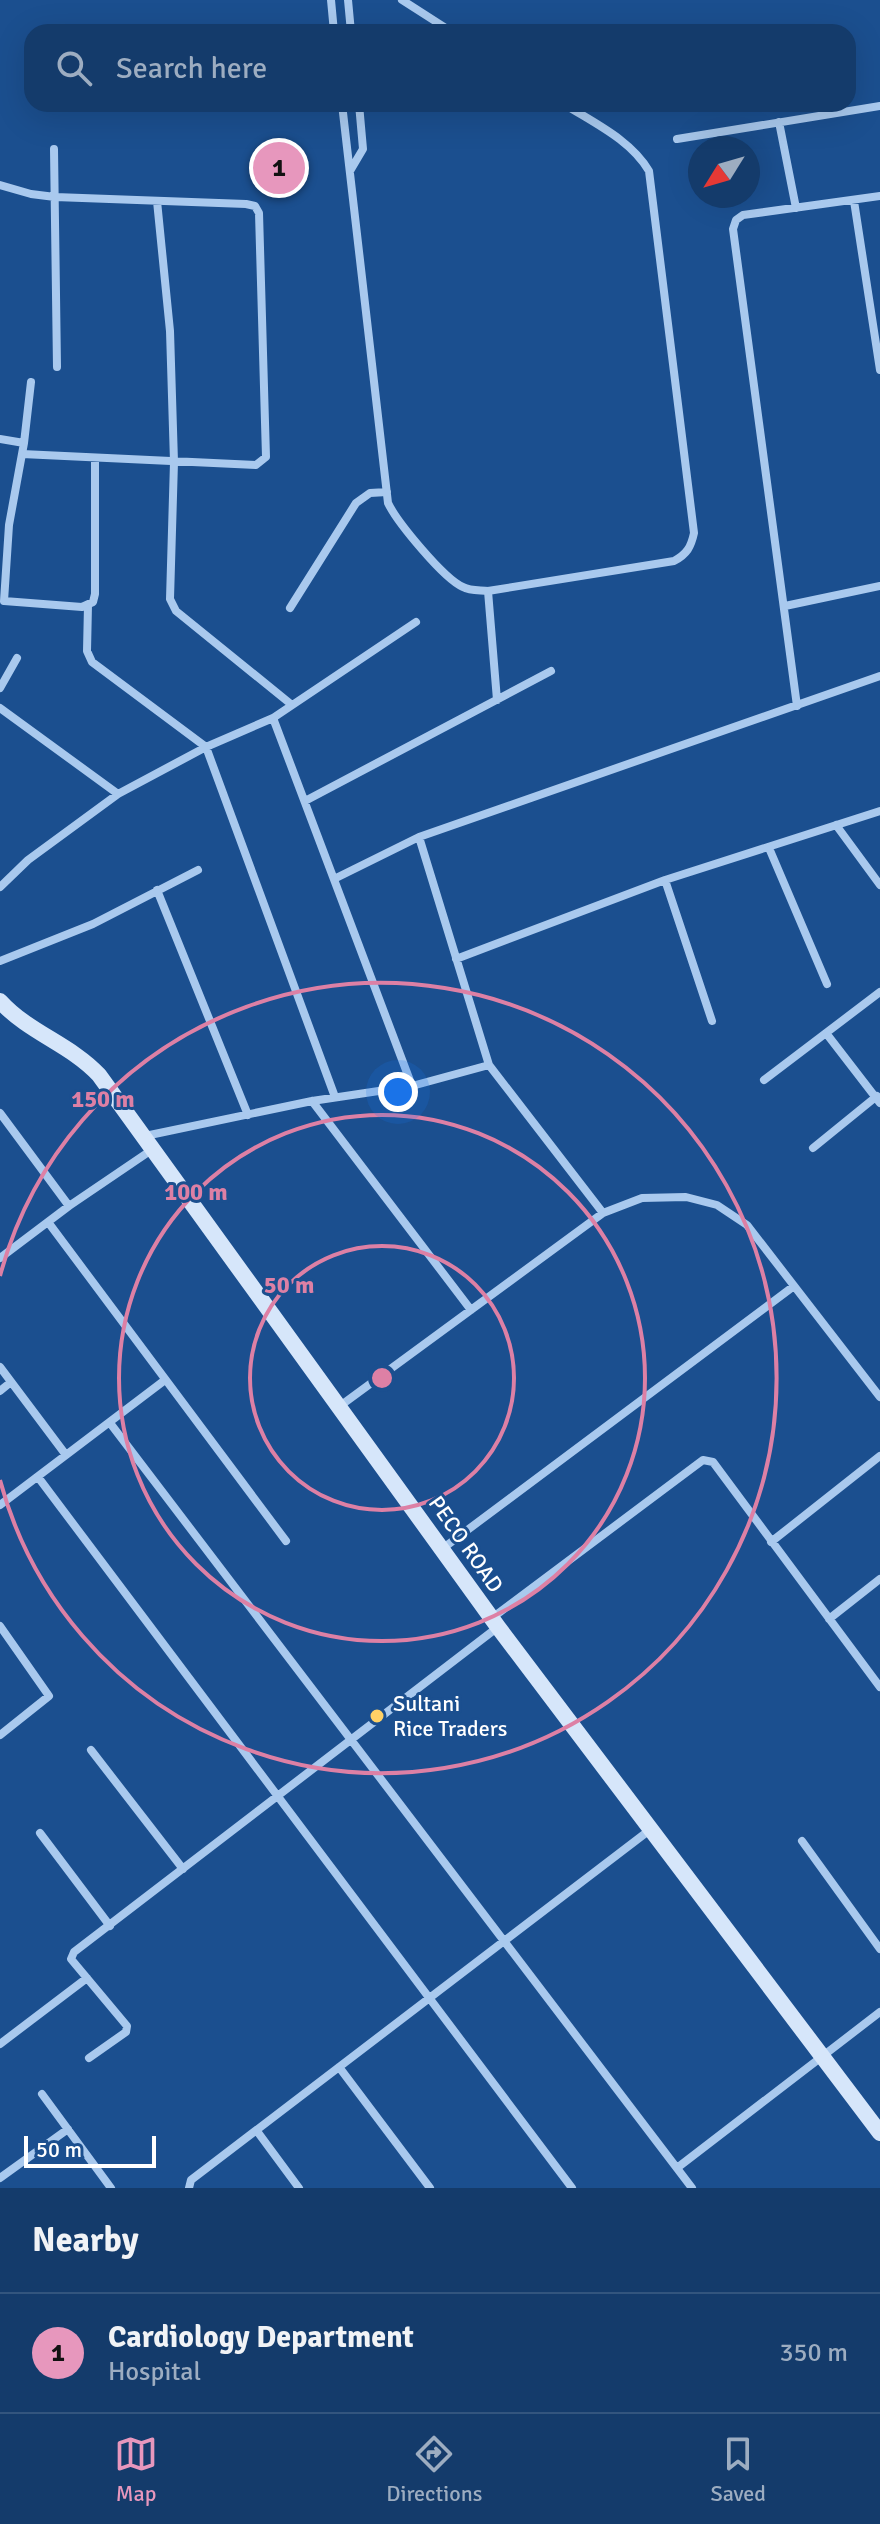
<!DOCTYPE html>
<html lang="en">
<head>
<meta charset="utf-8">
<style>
  body { margin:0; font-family:Signika,sans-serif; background:#214673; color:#f1f3f6 }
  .compass { position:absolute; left:688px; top:136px; width:72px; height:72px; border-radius:50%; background:#143b6b; box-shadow:0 8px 32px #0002; rotate:233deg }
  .scale { position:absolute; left:24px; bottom:20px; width:132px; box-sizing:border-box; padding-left:8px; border:4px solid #fff; border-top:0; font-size:22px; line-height:28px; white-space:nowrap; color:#fff; -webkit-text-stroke:6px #1b4f8f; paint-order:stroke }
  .you { position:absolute; left:398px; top:1092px; width:28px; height:28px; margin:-20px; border:6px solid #fff; border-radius:50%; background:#1a73e8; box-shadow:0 0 0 12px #1a73e833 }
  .badge { display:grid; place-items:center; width:52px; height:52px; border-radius:50%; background:#e797bd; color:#111; font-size:26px; font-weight:700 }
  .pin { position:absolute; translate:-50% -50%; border:4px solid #fff; box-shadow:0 2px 8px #0006 }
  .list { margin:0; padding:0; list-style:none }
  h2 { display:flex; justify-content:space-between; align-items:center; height:104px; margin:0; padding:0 32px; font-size:34px }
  h2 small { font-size:26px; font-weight:400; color:#9dadc1 }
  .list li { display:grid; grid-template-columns:52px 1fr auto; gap:24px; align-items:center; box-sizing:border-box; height:120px; padding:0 32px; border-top:2px solid #33557e }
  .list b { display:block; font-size:30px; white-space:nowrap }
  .list p { margin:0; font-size:26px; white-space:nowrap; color:#9dadc1 }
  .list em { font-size:26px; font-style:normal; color:#9dadc1 }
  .icon { flex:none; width:44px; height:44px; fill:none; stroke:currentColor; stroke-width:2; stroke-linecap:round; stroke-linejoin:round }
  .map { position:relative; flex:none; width:880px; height:2188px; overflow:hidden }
  .search { position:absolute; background:#143b6b; box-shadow:0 8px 32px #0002; left:24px; right:24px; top:24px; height:88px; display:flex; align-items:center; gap:20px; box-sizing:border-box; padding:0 28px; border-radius:24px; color:#9dadc1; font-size:30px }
  .sheet { height:224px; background:#143b6b }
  nav { display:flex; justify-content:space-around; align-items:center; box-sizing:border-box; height:112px; border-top:2px solid #33557e; background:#143b6b; font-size:22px; color:#9dadc1 }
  nav a { display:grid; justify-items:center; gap:4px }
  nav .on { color:#e797bd }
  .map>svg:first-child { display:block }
</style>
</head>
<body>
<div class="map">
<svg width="880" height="2188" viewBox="0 0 880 2188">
  <rect width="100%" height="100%" fill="#1b4f8f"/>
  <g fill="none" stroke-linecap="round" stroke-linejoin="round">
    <!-- street -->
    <path stroke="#a9c9ee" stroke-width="8" d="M331,0L334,32
      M348,0L351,32
      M402,0L452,32
      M342,104L388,503C397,522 444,579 463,587C470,591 480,590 488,591L674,561C687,554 691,547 694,533L649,171C631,140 594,123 564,104
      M779,122L796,208
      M677,139L880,106
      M54,149L57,367
      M350,171L363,149L359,104
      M0,185L31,194L55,197L246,204L255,206L259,213L266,457L256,465L22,454
      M157,201L170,331L174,462L170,599L176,611L292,705
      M854,201L880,370
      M31,382L24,443L9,525L4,601L82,607L93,602L95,594V458
      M0,439L24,443
      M488,591L497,700
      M88,605L87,651L92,662L206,747L335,1097
      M785,606L880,586
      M290,608L356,503L370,493L387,492
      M0,688L17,658
      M797,706L733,229L736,220L743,215L880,196
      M0,708L118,794
      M273,718L412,1086
      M305,801L551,671
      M836,825L880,885
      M419,837L489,1065L603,1213
      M769,848L827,984
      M334,879L419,837L880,676
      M665,880L712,1021
      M0,887L28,860L118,794L206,747L273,718L416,622
      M157,890L248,1115
      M456,959L665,880L880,811
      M0,961L93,924L198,870
      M826,1033L880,1103
      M764,1080L880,992
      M312,1101L471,1310
      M0,1113L69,1206
      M145,1136L312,1101L412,1086L489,1065
      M813,1148L877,1096
      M48,1222L286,1541
      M0,1258L69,1206L153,1149
      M0,1367L66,1455
      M0,1391L11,1382
      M340,1406L603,1213L642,1198L686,1197L717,1205L747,1225L880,1397
      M110,1423L692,2188
      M38,1477L572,2188
      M0,1505L165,1380
      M771,1542L880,1456
      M442,1549L794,1286
      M492,1618L703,1460L713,1462L880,1687
      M829,1619L880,1579
      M0,1626L49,1696L0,1735
      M91,1750L183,1869
      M40,1833L110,1926
      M802,1841L880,1949
      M0,2044L87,1978
      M89,2058L126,2032L127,2026L71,1959L74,1952L498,1627
      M339,2067L430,2188
      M42,2094L111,2188
      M257,2131L299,2188
      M677,2168L880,2012
      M0,2178L68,2129
      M189,2188L191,2180L651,1829"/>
    <!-- secondary -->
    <path stroke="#d6e6fa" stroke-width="16" d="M0,1001C29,1033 70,1044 99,1075L498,1627L880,2133"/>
  </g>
  <!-- distance rings -->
  <g fill="none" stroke="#dd80a5" stroke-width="4">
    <circle cx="382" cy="1378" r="132"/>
    <circle cx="382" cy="1378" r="263"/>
    <path d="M0 1276A395 395 0 1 1 0 1480"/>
  </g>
  <!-- markers -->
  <circle fill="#ffd166" stroke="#1b4f8f" stroke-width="3" cx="377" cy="1716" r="8"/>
  <g text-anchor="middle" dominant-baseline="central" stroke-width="6" stroke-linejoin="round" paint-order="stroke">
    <!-- street labels -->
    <g font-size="22" fill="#fff" stroke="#1b4f8f">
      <text transform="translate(466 1544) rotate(55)">PECO ROAD</text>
    </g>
    <!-- poi labels -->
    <g font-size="22" fill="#fff" stroke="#1b4f8f" text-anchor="start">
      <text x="393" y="1703">Sultani<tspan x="393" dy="25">Rice Traders</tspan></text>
    </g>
  </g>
  <circle cx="382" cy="1378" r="12" fill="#dd80a5" stroke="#1b4f8f" stroke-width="4"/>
  <g font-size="24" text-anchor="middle" font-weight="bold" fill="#dd80a5" stroke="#1b4f8f" stroke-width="6" stroke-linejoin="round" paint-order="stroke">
    <text x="103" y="1107">150 m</text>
    <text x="196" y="1200">100 m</text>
    <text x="289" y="1293">50 m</text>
  </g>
</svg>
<svg class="compass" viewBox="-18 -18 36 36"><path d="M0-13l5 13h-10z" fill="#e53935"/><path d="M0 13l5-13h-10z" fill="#9dadc1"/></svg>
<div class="scale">50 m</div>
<div class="you"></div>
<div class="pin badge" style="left:279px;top:168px">1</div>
<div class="search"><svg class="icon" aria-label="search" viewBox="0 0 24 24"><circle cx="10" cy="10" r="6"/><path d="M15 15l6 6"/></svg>Search here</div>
</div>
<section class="sheet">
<h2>Nearby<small></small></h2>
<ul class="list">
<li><span class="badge">1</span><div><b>Cardiology Department</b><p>Hospital</p></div><em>350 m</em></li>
</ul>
</section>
<nav>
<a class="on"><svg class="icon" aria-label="map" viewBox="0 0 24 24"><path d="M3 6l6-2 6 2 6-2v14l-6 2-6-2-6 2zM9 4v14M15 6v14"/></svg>Map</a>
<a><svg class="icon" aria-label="directions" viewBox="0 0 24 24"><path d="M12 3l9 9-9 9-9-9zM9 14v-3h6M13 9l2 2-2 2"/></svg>Directions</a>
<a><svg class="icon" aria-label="saved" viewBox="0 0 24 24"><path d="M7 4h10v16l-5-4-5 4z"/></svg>Saved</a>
</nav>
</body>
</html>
